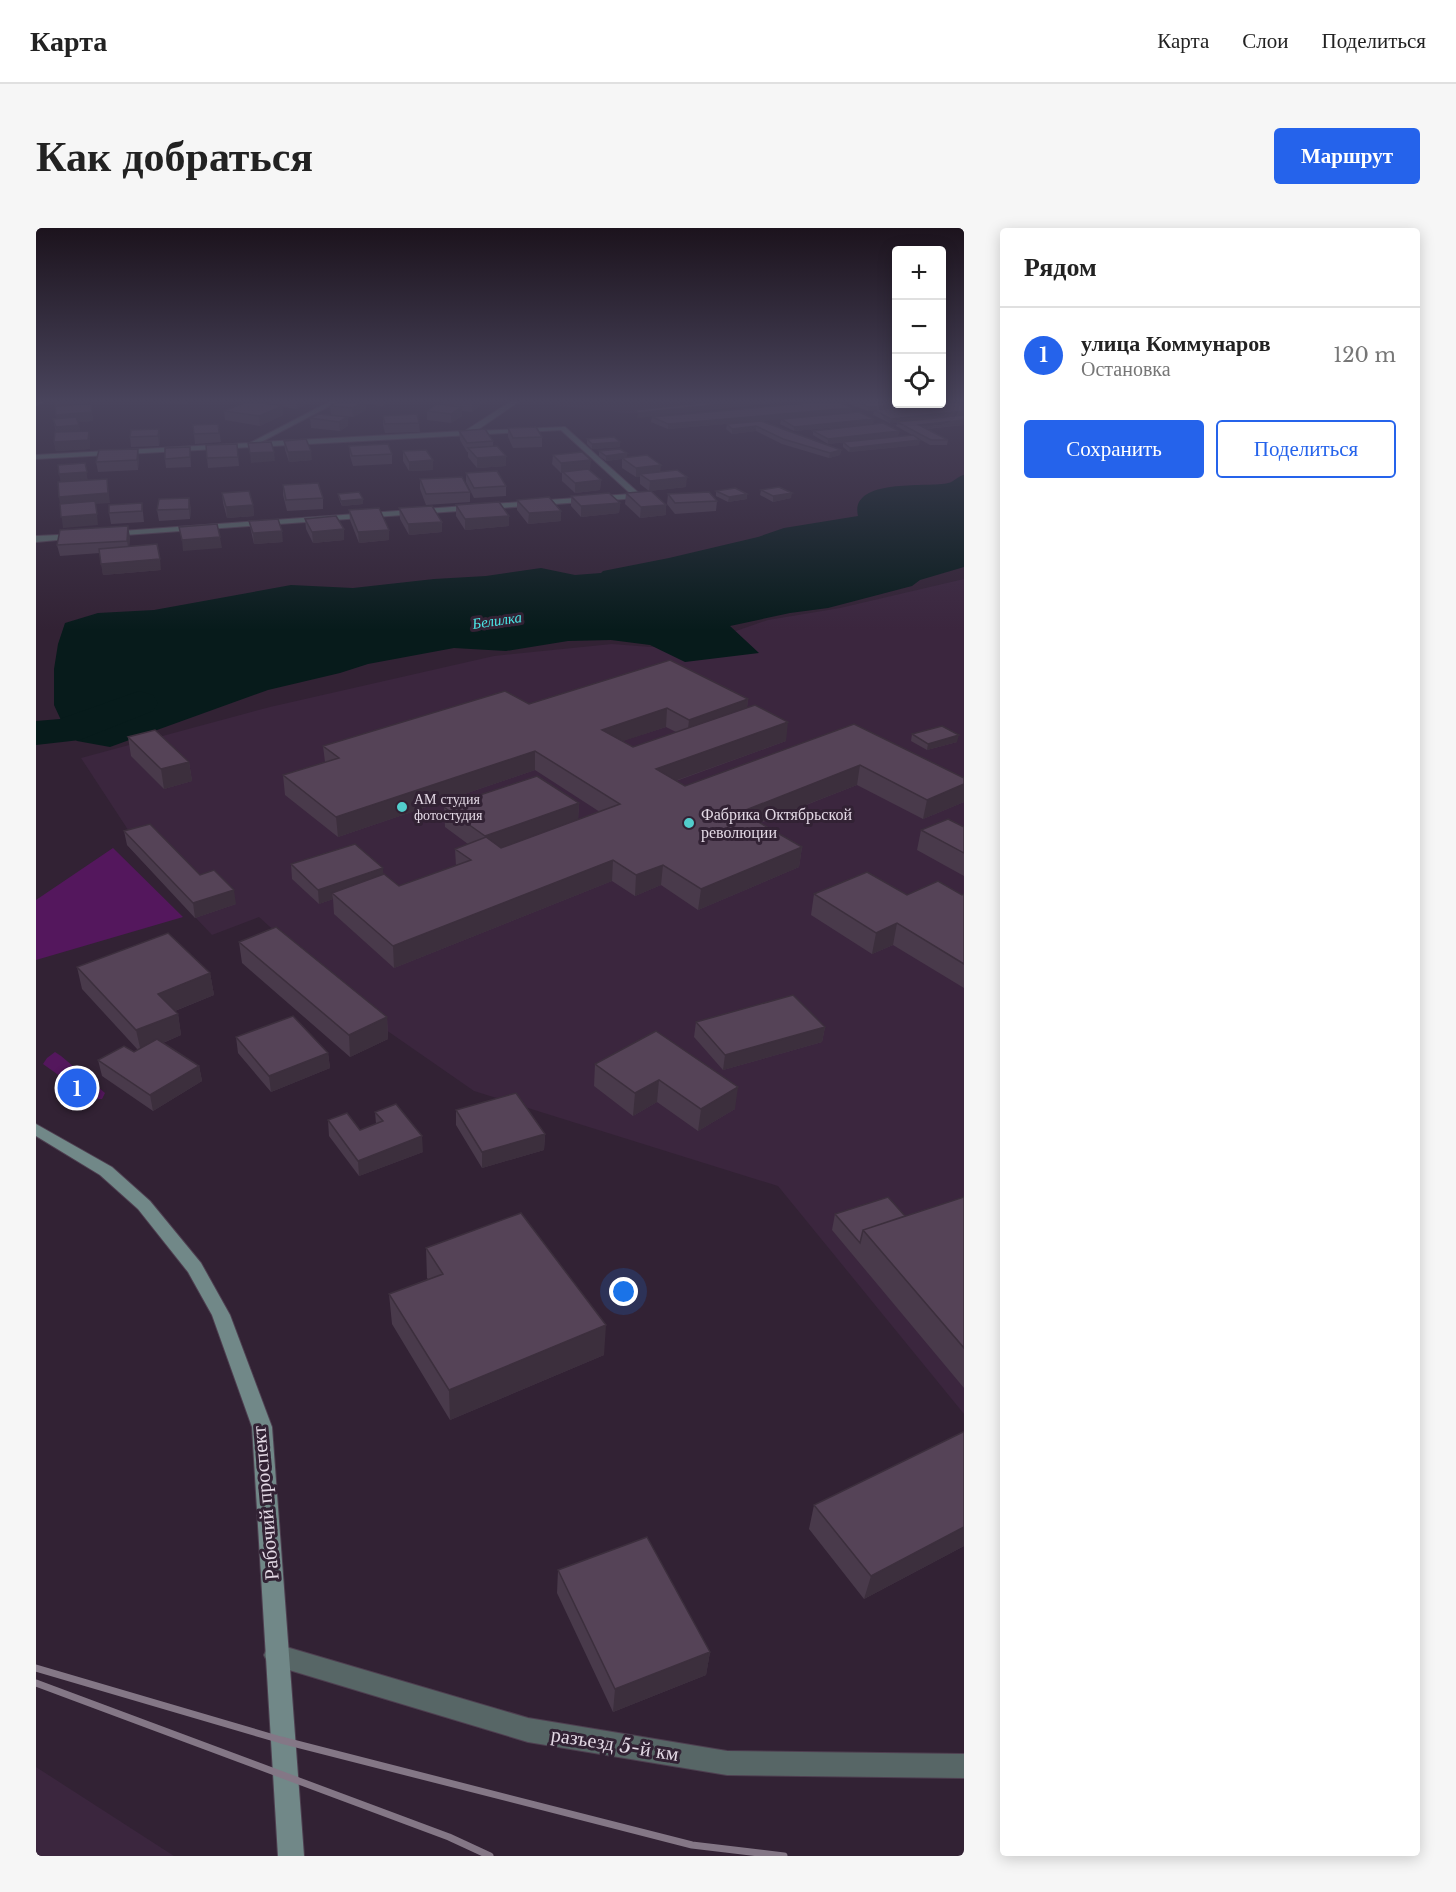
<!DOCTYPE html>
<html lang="ru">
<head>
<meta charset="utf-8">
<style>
  body { margin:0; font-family:"Libre Baskerville",serif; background:#f6f6f6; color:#222 }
  .controls { position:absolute; right:18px; top:18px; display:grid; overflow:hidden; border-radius:6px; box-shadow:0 3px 15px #0003 }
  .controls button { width:54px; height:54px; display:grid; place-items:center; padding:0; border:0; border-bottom:2px solid #e0e0e0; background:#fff; color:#222; font:30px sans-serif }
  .you { position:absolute; left:588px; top:1064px; width:21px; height:21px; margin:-15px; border:4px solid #fff; border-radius:50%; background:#1a73e8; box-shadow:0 0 0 9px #1a73e833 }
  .badge { display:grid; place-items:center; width:39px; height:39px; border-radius:50%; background:#2563eb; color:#fff; font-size:20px; font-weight:700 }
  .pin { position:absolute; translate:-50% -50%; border:3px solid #fff; box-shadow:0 2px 6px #0006 }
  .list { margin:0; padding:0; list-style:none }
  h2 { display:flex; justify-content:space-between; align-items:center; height:78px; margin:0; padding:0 24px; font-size:26px }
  h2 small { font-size:20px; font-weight:400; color:#767676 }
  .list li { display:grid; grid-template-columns:39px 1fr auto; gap:18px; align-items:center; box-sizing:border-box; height:96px; padding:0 24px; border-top:2px solid #e0e0e0 }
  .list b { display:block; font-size:22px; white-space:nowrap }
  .list p { margin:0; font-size:20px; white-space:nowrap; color:#767676 }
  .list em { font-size:20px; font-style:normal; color:#767676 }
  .actions { display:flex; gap:12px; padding:18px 24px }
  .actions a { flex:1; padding:14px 0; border:2px solid #2563eb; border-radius:6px; text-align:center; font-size:21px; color:#2563eb }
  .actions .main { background:#2563eb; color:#fff }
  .icon { flex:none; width:33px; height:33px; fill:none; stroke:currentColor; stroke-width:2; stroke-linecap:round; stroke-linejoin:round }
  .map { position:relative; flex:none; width:928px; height:1628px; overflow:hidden; border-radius:6px }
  header { display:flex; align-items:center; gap:36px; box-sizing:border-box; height:84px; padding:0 30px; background:#fff; border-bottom:2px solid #e0e0e0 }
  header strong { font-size:28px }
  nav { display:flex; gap:33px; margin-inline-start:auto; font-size:21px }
  .intro { display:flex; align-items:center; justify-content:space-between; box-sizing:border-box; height:144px; padding:0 36px }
  h1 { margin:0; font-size:42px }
  .button { padding:15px 27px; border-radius:6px; background:#2563eb; color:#fff; font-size:21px; font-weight:700 }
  main { display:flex; gap:36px; padding:0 36px }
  aside { flex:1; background:#fff; border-radius:6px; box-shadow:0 3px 15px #0003 }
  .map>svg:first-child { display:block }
</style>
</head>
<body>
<header>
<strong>Карта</strong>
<nav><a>Карта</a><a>Слои</a><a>Поделиться</a></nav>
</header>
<div class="intro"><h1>Как добраться</h1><a class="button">Маршрут</a></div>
<main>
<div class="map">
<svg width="928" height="1628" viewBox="0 0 928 1628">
  <rect width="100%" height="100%" fill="#322234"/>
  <!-- built -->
  <path fill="#3b263e" d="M497,174H719L599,186L495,175Z
    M928,351V1186L742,958L438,863L340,795L223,689L176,707L91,617L100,614L45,530L234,479L458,428L576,416L615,419L694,405L732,392L804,380Z
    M0,1539L138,1628H0Z"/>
  <!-- green -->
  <path fill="#54175d" d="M77,620L147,689L0,732V672Z
    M19,824L25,828L69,865L66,871H56L7,836L11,830Z"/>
  <!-- water -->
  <path fill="#071b1b" d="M928,247V339L884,352L876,358L792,380L754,385L694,398L723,425L649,434L614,417L575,412L532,413L470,423L418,420L332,436L304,445L232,462L74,519L41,513L30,503L18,477V441L22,416L29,395L62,385L118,382L255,357L317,360L398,351L450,348L505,340L539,347L565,345L567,343L633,330L722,309L748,300L822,288C813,249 893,260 912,255C918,254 922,248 928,247Z"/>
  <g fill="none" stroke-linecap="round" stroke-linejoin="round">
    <!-- river -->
    <path fill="#071b1b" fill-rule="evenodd" d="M103,463L117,467L122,475L117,483L44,512L0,517V493L24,491Z"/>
    <defs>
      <path id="street" d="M293,174H301L225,214L429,203L474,174H482L440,203L529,199L606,268L602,270L75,308H72V304L595,266L525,202L0,231V227L214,215Z
        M45,306L46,308L42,310L0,314V308Z
        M240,1416L492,1490L691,1523L928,1526V1550L691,1547L492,1514L240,1438L232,1435L228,1427L232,1419Z"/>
      <path id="secondary" d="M0,174H7L0,178Z
        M0,896L76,939L114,973L165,1035L194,1087L236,1199L268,1628H242L216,1199L176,1087L152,1044L102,981L64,947L0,908Z"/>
    </defs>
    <!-- street casing -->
    <use href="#street" stroke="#4e3f50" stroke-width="2"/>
    <!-- secondary casing -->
    <use href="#secondary" stroke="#4e3f50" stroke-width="2"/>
    <!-- street -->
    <use href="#street" fill="#576666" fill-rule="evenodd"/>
    <!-- secondary -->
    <use href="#secondary" fill="#718888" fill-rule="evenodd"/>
    <!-- rail -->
    <path stroke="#847786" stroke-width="7" d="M0,1440L245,1512L656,1617L748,1628
      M0,1455L413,1609L454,1628"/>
  </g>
  <!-- wall -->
  <path fill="#493a4b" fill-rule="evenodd" d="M19,174H53V176H55L57,193L42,194L44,203H53L54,212V221L20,223L18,214L20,204L17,191L21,190Z
    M115,174H154L150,176Z
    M233,174H275L261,181L247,179V187L224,198L189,192L188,183L233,176Z
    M301,174H355L347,178L330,176V182L317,189L295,187L294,178Z
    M407,174H449L444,177V178L436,184L426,183V188L415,195L391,192V183L407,177Z
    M813,174H928V197L891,201L912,212L911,217H894L860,198L861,195H854L837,187L838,183H832L813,176Z
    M816,180L815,185L632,201L615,194L616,189Z
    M347,188L383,195L384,204L349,205L347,197Z
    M312,189V198L304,203L275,200L274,190Z
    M745,191L837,196L758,203L744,196Z
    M725,193L805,222L804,227L793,230L746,216L720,203L696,206L690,201L691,196Z
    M182,196L185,214L159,216L157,197Z
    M472,200L506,209V219L477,220L472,209Z
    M123,201L124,211L123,218L95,219L94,209Z
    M423,203L457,213V218L470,228V238L441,240L432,229V224H431L424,212Z
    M777,203H863L862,208L792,216L777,207Z
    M551,211L584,219L556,221L551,216Z
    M248,213L276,232L253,234L249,222Z
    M807,214L883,217L813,224L807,219Z
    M201,216L203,238L172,240L171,230Z
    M313,218L356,226V236L317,238L314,228Z
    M154,219L155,239L130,240L129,231Z
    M367,223L397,242L373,243L367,233Z
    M563,223L591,229L625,244L650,259L613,263L604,256V249H600L586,240V231L570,233L563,228Z
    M517,227L554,242H553L565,252L564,262L539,265L526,253V245H525L516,236Z
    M103,230L102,242L62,244L60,234Z
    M430,245L470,258V268L438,270L430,254Z
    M384,251L434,264V274L390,277L384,261Z
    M247,257L287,270V281L251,283L247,267Z
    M725,262L755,270L737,274L724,267Z
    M680,263L711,266V271L692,274L680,268Z
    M186,265L217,277L218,288L191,290L187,275Z
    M590,265L630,277V287L604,290L589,276Z
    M302,266L327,271V276L306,278L303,271Z
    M632,266L681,273L680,283L639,286L631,276Z
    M535,268L584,275L583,285L545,289L535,278Z
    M481,272L525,293L492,296L481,282Z
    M106,275L108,294L75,296L73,285Z
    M420,277L473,298L429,302L420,288Z
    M155,280L154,291L123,293L121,282Z
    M363,280L406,294V304L373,307L364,291Z
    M313,282L353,312L323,315L314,292Z
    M269,291L308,312L277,315L270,301Z
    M213,293L247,314L218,316L215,303Z
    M94,309L93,318L125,342L67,347L64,325L24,328L21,317Z
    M712,471L711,480L750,513L640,553L649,558L818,496L928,550V574L887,591L821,557L724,595L766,619L763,639L662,682L625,657L599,668L576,653L358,740L298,686L297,671L283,676L256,651L255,636L347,647L363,658L420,638L419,621L432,616L409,599L408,579L543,575L542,592L564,584L499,542L302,609L249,567L247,547L289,534L287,518L493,476ZM630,499L640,504L597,519L586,513Z
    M876,506L921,514L891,522L875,513Z
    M92,509L153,534L156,553L128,561L95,528Z
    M928,599V648L881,622L885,602Z
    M88,603L164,647L200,676L159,690L91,617Z
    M778,666L871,667H926L928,666V760L857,717L836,726L775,687Z
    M203,714L351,789L352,811L314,829L206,735Z
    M41,739L174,745L178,767L139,783L142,786L145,807L127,815L163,838L166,853L117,883L66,848L62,832L98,824L102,822L46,761Z
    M660,794L789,799L786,814L687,842L658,809Z
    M620,803L699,881L662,903L621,874L597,888L558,858L559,836Z
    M200,809L292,825L294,840L235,864L202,825Z
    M420,882L509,906L508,922L446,940L420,897Z
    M339,884L387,924L323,948L293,908L292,892L324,902L340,896Z
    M928,969V1160L796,1002L799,986L869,988Z
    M390,1020L568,1127L414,1192L356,1096L353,1066L392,1051L391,1050Z
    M928,1205V1318L828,1371L773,1301L778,1277Z
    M522,1342L674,1424L670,1447L577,1484L521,1365Z"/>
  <!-- shaded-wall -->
  <path fill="#3c2f3d" d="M260,174H275L261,181Z
    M328,174H330V182L317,189L316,180Z
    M347,174H355L347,178Z
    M437,174H444V178L436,184V175Z
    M706,174H749L601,190L602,185Z
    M862,176H903L832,183L833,179Z
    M247,178V187L224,198L223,188Z
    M426,179V188L415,195V186Z
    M816,180L815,185L632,201V196Z
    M928,183V188L861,194V195H854L855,191Z
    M56,184L57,193L22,196L20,187Z
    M312,189V198L304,203L303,194Z
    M838,191L837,196L758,203V199Z
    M928,192V197L883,201V197Z
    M43,197L45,207L21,209L20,199Z
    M720,198V203L696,206V201Z
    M123,201L124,211L123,218L122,208Z
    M53,203L54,212V221L20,223L18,214Z
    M863,203L862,208L792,216V211Z
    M884,212L883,217L813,224L814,220Z
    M584,214V219L556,221V216Z
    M102,221L103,230L102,242L101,232Z
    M805,222L804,227L793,230L794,225Z
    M275,223L276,232L253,234L252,224Z
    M238,224L239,233L215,235L214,225Z
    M591,225V230L570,233V228Z
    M470,228V238L441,240V230Z
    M397,232V242L373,243V234Z
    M555,232L554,242L525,245V235Z
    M49,235L52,254L25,256L23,246Z
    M625,237L624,247L604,246V249H600V240Z
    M651,249L650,259L613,263L614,253Z
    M71,251L74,275L60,276L62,297L27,300L23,269Z
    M565,252L564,262L539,265V255Z
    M756,265L755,270L737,274V268Z
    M711,266V271L692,274L693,269Z
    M153,270L155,280L154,291L153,281Z
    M327,271V276L306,278L305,273Z
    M584,275L583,285L545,289V278Z
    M217,277L218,288L191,290L190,279Z
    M630,277V287L604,290L605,279Z
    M525,283V293L492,296L493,285Z
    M473,288V298L429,302V291Z
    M406,294V304L373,307L372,296Z
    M92,298L94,309L93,324L91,313Z
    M308,301V312L277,315L276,304Z
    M353,302V312L323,315L322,304Z
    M246,303L247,314L218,316L217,305Z
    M184,309L186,320L147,323L146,312Z
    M124,331L125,342L67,347L65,336Z
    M712,471L710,490L651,510L653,492Z
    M631,480L630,499L566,520V502Z
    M752,494L750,513L619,560L620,541Z
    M923,507L921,514L891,522L892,516Z
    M499,523V542L302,609L300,589Z
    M153,534L156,553L128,561L125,541Z
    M824,537L821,557L702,603L705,584Z
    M928,556V574L887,591L891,572Z
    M543,575L542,594L449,628V608Z
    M766,619L763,639L662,682L665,661Z
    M577,632L576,653L358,740L357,718Z
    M627,637L625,657L599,668L600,647Z
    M347,640L348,654L296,665L297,671L283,676L282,662Z
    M198,662L200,676L159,690L157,675Z
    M861,695L857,717L836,726L840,705Z
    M174,745L178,767L126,788L122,766Z
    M142,786L145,807L105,824L100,802Z
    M351,789L352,811L314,829L313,807Z
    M789,799L786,814L687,842L689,827Z
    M292,825L294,840L235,864L233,848Z
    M163,838L166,853L117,883L114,867Z
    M623,852L621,874L597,888L599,865Z
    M702,859L699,881L662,903L665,881Z
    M509,906L508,922L446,940V924Z
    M386,908L387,924L323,948L322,933Z
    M570,1097L568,1127L414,1192L413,1162Z
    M928,1299V1318L828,1371L835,1348Z
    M674,1424L670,1447L577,1484L579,1461Z"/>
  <!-- building -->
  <path fill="#554357" stroke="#3c2f3d" stroke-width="1.5" d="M210,174H220L247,178L223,188L188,183Z
    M301,174H328L316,180L294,178Z
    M673,174H706L602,185L599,182Z
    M783,174H803L816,180L632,196L616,189Z
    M821,174H861V176H862L833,179Z
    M916,174H928V183L855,191L838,182Z
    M55,176L56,184L20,187L19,178Z
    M401,176L426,179L415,186L391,183Z
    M823,184L838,191L758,199L745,191Z
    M283,186L312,189L303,194L274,190Z
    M381,186L383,195L349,196L347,188Z
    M928,187V192L883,197L912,212H895L861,194Z
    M40,189L43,197L20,199L17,191Z
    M725,193L805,222L794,225L747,211L720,198L696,201L691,196Z
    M847,195L863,203L792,211L777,203Z
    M182,196L183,205L158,206L157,197Z
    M500,199L506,209L477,210L472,200Z
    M123,201L122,208L94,209L95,202Z
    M449,201L457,213L431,215L423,203Z
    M53,203L52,212L18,214L19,204Z
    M877,207L884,212L814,220L807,214Z
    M578,209L584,214L556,216L551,211Z
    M270,211L275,223L252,224L248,213Z
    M235,214L238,224L214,225L212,215Z
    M201,216L202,229L171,230L170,217Z
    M352,216L356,226L316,228L313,218Z
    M461,218L470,228L441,230L432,220Z
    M154,219V229L129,231V220Z
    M102,221L101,232L60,234L63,222Z
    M584,221L591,225L570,228L563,223Z
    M390,222L397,232L373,234L367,223Z
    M546,224L555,232L525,235L517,227Z
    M611,227L625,237L600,240L586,230Z
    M49,235L51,244L23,246L22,237Z
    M552,241L565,252L539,255L527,244Z
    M641,242L651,249L614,253L604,246Z
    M461,243L470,258L438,260L430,245Z
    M426,249L434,264L390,266L384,251Z
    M71,251L72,265L23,269L22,254Z
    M282,255L287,270L250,272L247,257Z
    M743,259L756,265L737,268L725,262Z
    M699,260L711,266L693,269L680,263Z
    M213,263L217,277L190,279L186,265Z
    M615,263L630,277L605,279L590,265Z
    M323,264L327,271L305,273L302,266Z
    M673,264L681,273L639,275L632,266Z
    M573,265L584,275L545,278L535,268Z
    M513,269L525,283L493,285L481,272Z
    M153,270V281L121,282L123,271Z
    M59,273L61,286L25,289L24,276Z
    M463,274L473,288L429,291L420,277Z
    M106,275V283L73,285V277Z
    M396,278L406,294L372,296L363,280Z
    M343,280L353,302L322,304L313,282Z
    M300,288L308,301L276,304L269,291Z
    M242,291L246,303L217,305L213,293Z
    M181,296L184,309L146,312L143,299Z
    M92,298L91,313L21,317L24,302Z
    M121,316L124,331L65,336L63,321Z
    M634,432L712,471L653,492L631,480L566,502L597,519L719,477L752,494L620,541L649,558L818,496L928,550V556L891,572L824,537L705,584L766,619L665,661L627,637L600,647L577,632L357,718L296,665L348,646L363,658L435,632L419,621L450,609L465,620L584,576L499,523L300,589L247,547L303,530L287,518L469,463L493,476Z
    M906,498L923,507L892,516L876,506Z
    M119,502L153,534L125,541L92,509Z
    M501,548L543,575L449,608L408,579Z
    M912,591L928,599V625L885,602Z
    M114,596L164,647L178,642L198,662L157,675L88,603Z
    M319,616L347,640L282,662L255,636Z
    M831,644L871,667L902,653L926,667L928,666V736L861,695L840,705L778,666Z
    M240,699L351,789L313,807L203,714Z
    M132,705L174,745L122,766L142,786L100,802L41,739Z
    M757,767L789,799L689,827L660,794Z
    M257,788L292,825L233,848L200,809Z
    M620,803L702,859L665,881L623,852L599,865L559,836Z
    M121,811L163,838L114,867L62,832L88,818L98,824Z
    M480,865L509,906L446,924L420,882Z
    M360,876L386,908L322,933L292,892L311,885L324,902L347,893L339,884Z
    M852,969L869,988L827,1002L824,1015L799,986Z
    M928,969V1120L827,1002Z
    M485,985L570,1097L413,1162L353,1066L407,1046L390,1020Z
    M927,1204L928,1205V1299L835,1348L778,1277Z
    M611,1309L674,1424L579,1461L522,1342Z"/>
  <!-- sky -->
  <linearGradient id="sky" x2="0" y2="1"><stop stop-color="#1c131d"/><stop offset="0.43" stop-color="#49445c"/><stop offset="1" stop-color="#49445c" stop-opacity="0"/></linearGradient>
  <rect width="928" height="402" fill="url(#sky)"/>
  <!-- markers -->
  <g fill="#52cdcc" stroke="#322234" stroke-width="2">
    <circle cx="366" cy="579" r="6"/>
    <circle cx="653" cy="595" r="6"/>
  </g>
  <g text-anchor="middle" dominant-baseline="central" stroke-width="6" stroke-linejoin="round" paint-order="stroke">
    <!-- far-poi labels -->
    <g font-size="14" fill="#e3d9e5" stroke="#322234" text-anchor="start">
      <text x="378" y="571">АМ студия<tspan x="378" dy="16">фотостудия</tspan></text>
    </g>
    <!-- far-water labels -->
    <g font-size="15" font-style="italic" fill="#4be7e6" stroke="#322234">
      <text transform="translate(461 392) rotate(-8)">Белилка</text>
    </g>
    <!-- poi labels -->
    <g font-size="16" fill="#e3d9e5" stroke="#322234" text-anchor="start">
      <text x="665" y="586">Фабрика Октябрьской<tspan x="665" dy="18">революции</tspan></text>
    </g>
    <!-- near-street labels -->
    <g font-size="20" fill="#e3d9e5" stroke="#322234">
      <text transform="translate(229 1275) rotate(-95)">Рабочий проспект</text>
      <text transform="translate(579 1516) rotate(9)">разъезд 5-й км</text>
    </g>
  </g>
</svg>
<div class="controls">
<button>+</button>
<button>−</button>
<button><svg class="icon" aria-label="locate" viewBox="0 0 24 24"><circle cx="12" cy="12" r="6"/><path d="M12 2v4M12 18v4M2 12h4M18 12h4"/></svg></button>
</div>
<div class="you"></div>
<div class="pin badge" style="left:41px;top:860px">1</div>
</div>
<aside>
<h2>Рядом<small></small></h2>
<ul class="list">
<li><span class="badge">1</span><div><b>улица Коммунаров</b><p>Остановка</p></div><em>120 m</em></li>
</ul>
<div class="actions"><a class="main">Сохранить</a><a>Поделиться</a></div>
</aside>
</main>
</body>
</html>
